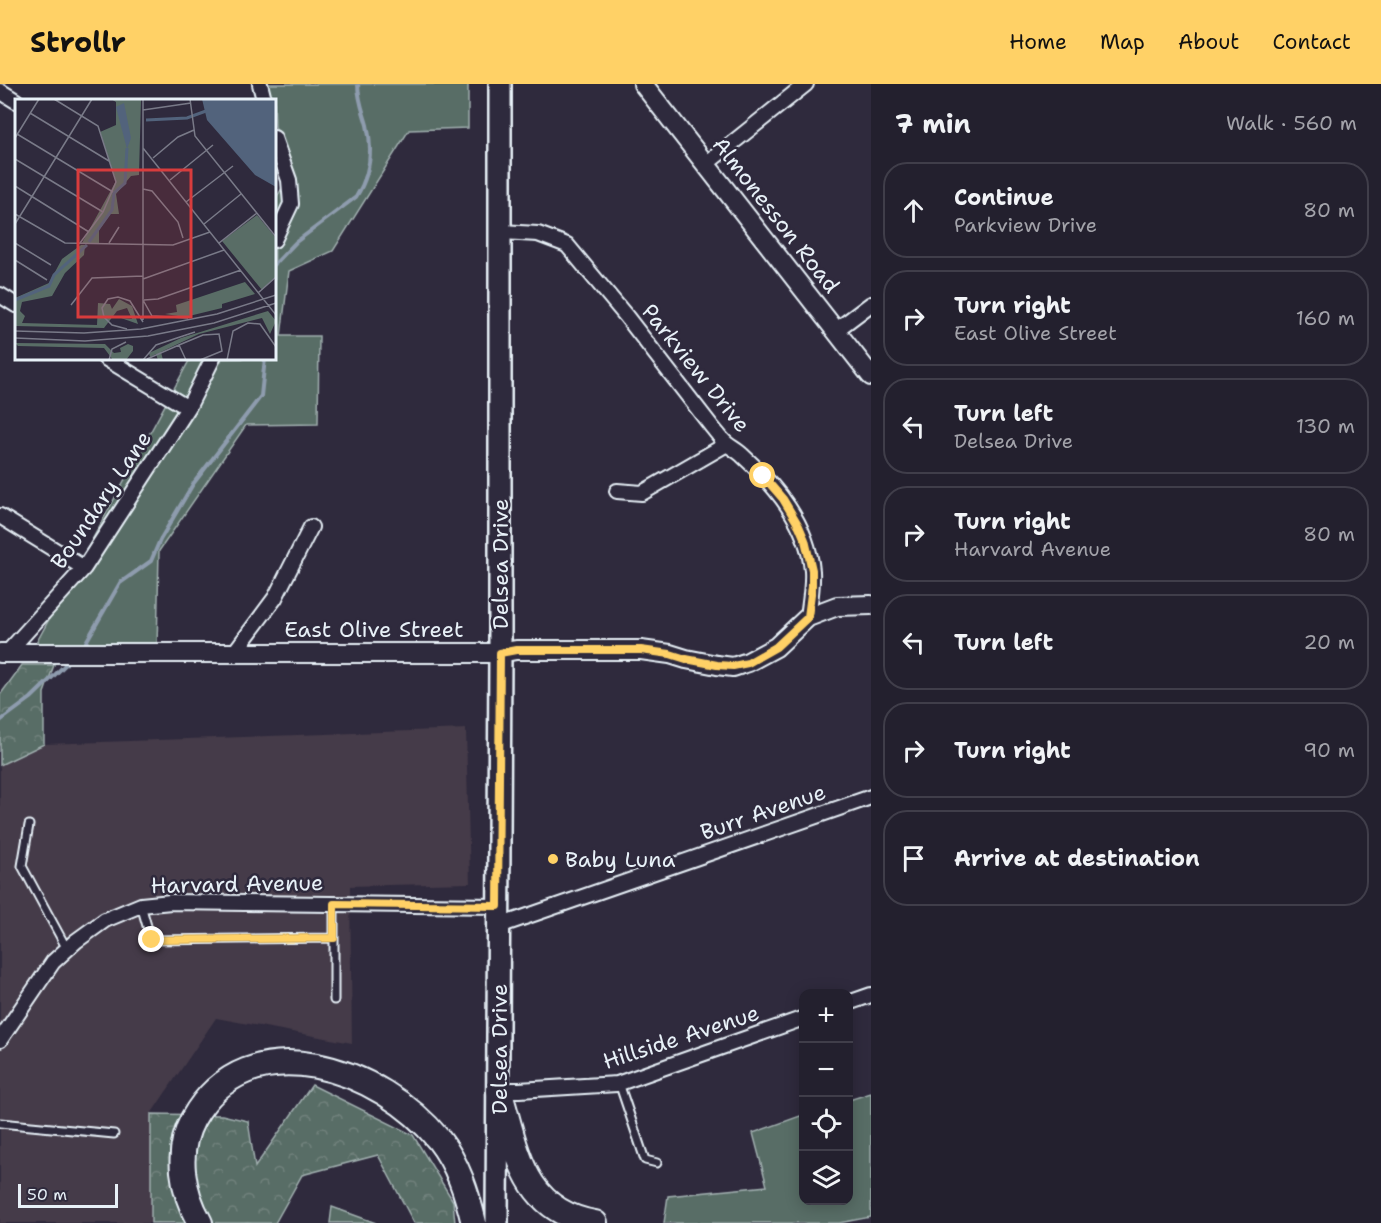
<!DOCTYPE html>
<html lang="en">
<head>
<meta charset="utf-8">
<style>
  body { margin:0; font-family:"Shantell Sans",sans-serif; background:#2f2d3a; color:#f1f3f6 }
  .controls { position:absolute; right:18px; bottom:18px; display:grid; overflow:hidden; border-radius:12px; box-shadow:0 3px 15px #0003 }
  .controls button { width:54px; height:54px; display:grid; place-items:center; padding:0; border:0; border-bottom:2px solid #403e4a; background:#23202e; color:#f1f3f6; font:30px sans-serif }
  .scale { position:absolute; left:18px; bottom:15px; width:100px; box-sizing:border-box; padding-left:6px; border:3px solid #e8f1f8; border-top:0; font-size:16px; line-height:21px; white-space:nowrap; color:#e8f1f8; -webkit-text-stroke:4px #2f2a3d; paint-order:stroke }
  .stop { position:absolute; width:18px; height:18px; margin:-14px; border:4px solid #ffd166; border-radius:50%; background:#fff }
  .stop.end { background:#ffd166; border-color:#fff; box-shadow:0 2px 6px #0008 }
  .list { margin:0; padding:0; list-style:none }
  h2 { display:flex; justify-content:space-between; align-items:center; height:78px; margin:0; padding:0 24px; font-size:26px }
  h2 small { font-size:20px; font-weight:400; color:#a3a3aa }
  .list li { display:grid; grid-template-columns:39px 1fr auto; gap:18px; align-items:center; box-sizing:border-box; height:96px; margin:0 12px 12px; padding:0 12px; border:2px solid #403e4a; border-radius:24px }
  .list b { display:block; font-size:22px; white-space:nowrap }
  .list p { margin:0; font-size:20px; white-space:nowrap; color:#a3a3aa }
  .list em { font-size:20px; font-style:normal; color:#a3a3aa }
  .icon { flex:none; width:33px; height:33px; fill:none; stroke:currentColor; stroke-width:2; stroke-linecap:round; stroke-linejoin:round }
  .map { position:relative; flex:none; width:871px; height:1139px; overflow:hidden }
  header { display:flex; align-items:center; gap:36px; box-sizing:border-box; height:84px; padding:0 30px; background:#ffd166; color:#111 }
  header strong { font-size:28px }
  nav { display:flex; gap:33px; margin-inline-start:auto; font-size:21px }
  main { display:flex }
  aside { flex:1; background:#23202e }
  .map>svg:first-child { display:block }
</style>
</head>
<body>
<header>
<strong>Strollr</strong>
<nav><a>Home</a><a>Map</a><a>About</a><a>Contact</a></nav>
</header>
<main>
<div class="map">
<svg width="871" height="1139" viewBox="0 0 871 1139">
  <defs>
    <pattern id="forest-crowns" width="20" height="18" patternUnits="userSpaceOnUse" patternTransform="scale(1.5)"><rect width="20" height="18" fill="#596d66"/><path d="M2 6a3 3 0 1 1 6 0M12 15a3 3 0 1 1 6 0" fill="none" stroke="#71827d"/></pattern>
  </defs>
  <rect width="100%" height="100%" fill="#2f2a3d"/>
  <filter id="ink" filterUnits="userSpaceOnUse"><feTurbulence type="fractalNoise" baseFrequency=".0167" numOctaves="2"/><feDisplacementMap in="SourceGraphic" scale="12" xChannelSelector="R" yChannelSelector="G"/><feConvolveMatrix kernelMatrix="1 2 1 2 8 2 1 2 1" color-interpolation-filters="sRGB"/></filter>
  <g filter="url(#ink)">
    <!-- built -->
    <path fill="#443a48" d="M466,645L470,799L350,802L352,959L216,934L151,1030V1139H0V681L44,660Z"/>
    <!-- forest -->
    <path fill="url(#forest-crowns)" stroke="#a0afaf" stroke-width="1.5" d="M22,581H54L44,609V660L0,681V611Z
      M312,1001L413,1051L453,1117L455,1139H414L378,1071L302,1091L275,1139H151V1030L222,1031L248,1037L255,1083Z
      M332,1123L376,1139H330Z"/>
    <!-- park -->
    <path fill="#596d66" stroke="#a0afaf" stroke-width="1.5" d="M261,0H468V44L409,46L333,167L289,187L281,252H319L318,340L246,341L159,467L157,566L33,565L190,275L274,274L275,117L290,89L275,42L274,16H266Z
      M871,1009V1133L839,1139H664L668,1112L767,1102L753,1049L803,1031L804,1116H848L849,1016Z"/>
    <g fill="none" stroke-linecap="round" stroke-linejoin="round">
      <!-- stream -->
      <path stroke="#8e9cae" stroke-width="4" d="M274,181L296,158L356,113C370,91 373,66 367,41C363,27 358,15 358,0
        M86,558L120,499L151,477L160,456L193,400L261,312L265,274
        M0,637L31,614L66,580"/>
      <defs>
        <path id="lane" d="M29,741L22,782L67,865
          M141,821L151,856L334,854V820
          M334,854V916
          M619,999L645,1076L657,1079
          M0,1039L114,1050"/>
        <path id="street" d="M260,0L264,16
          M0,7L16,17
          M274,54L289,96L291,120L274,156
          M706,80L806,0
          M500,148L538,150L567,161L626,232L712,343C717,349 722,356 727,360C732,364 738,367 742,371C776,402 808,440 812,487C813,502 810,518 808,533
          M0,211L16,221
          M835,247L871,220
          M105,274L188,324
          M617,407L642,409L727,360
          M0,432L84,484
          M7,569L84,484L188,324L213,274
          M234,569L275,514L311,443
          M499,842L871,713
          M848,919L871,911
          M0,956L53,878L76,857L105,836L141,821L171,818L497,822
          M499,1006H519L617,1000L804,934"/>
        <path id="secondary" d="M643,0L871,292
          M0,569H500L516,566H641L670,570L686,575L717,581L733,583L748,578L776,563L808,533L837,522L871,521"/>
        <path id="primary" d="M497,1139L500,569V0"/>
        <path id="highway" d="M499,1006C517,1065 522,1127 595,1139
          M200,1139C182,1107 175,1068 193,1035C248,936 382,985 439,1056C458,1080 467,1110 474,1139"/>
      </defs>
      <!-- lane casing -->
      <use href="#lane" stroke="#e8f1f8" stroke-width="11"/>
      <!-- street casing -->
      <use href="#street" stroke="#e8f1f8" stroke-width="18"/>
      <!-- secondary casing -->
      <use href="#secondary" stroke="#e8f1f8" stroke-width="22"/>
      <!-- primary casing -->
      <use href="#primary" stroke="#e8f1f8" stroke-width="26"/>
      <!-- highway casing -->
      <use href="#highway" stroke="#e8f1f8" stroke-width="28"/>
      <!-- lane -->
      <use href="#lane" stroke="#2f2a3d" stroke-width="7"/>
      <!-- street -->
      <use href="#street" stroke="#2f2a3d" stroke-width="14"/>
      <!-- secondary -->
      <use href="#secondary" stroke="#2f2a3d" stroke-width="18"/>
      <!-- primary -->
      <use href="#primary" stroke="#2f2a3d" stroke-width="21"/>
      <!-- highway -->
      <use href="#highway" stroke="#2f2a3d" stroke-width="24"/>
    </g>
  </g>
  <g fill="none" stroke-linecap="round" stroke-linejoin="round" filter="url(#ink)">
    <!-- route -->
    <path stroke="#ffd166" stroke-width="8" d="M152,856L334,854V820L498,822L500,569L516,566H641L670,570L686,575L717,581L733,582L748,579L776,563L808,533L812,502V486L805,456L799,442L783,415L763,392"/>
  </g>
  <!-- markers -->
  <circle fill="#ffd166" stroke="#2f2a3d" stroke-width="2" cx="553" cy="775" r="6"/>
  <g text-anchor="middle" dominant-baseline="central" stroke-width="5" stroke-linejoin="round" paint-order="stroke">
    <!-- street labels -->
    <g font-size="22" fill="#e8f1f8" stroke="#2f2a3d">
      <text transform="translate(776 131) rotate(52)">Almonesson Road</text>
      <text transform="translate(696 284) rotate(51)">Parkview Drive</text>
      <text transform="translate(101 416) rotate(-56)">Boundary Lane</text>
      <text transform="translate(500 480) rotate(-90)">Delsea Drive</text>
      <text x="374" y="545">East Olive Street</text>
      <text transform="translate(763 728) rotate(-19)">Burr Avenue</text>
      <text transform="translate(237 800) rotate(-1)">Harvard Avenue</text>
      <text transform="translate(681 953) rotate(-18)">Hillside Avenue</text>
      <text transform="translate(499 965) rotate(-90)">Delsea Drive</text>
    </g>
    <!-- poi labels -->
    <g font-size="22" fill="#e8f1f8" stroke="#2f2a3d" text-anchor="start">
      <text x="565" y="775">Baby Luna</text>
    </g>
  </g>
  <!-- overview -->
  <g transform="translate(15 15)">
    <rect width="261" height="261" fill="#2f2a3d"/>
    <path d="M66,146H70L69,156L50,174L37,197L7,203L5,212L10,217L7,224L82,226L83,204L95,205L97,210L104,200L117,207L123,225L106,219L117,220L112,209L102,212L89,229L0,227V199L34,184L47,160ZM253,212L261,222L255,235L247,219L184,235L146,253L148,261H143L141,255L135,258L134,254L166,239ZM0,244L90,245L99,254L106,253L105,249L113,245L118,247V252L111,261H98L89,249L3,247Z" fill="#596d66"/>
    <path d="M96,0H126L124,76L116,77L101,95L104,115H95L84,131V144H67L101,82L85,33L101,26V3ZM242,116L261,139V178L247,191L207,142ZM230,183L240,195L207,205V209L170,218L150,215L162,213L161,206Z" fill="#596d66"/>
    <path d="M187,0H261V88L240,76L192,21ZM109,4L116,39L112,50L101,8Z" fill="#52637c"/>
    <path fill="none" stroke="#52637c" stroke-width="3" d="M131,21L172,19L191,12M74,143L97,111L99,94L110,84L112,49M0,201L34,187L39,176L72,146"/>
    <path fill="none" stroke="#797a88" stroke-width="1.5" d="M39,0L83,27L101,83L88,113L65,144M175,0L180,37L261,138M128,11L176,4M15,14L94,62M2,35L98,93M0,39L24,0M128,49L261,216M138,59L163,38L179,31M0,60L88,113M155,81L198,46M0,87L74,133M128,90L137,92L163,123L168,139M171,103L218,67M0,115L50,144L158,146L195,133M0,125L77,0M189,125L226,95M0,144L36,166M94,144L104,128M204,144L242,114M0,161L32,181M128,180L209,151M243,194L261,178M128,201L137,217L173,219M129,201L143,200L226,171M56,206L77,179L128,177M128,221V0M112,230L97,226L89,218L87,209L93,200L103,198L115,202L128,223M0,232L69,234L126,230L202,215L261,196M0,239L70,242L133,237L199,224L261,204M132,260L164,246M94,261L97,250L111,243M128,261L141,246L180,233M171,261L164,246L188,236L204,235L207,252L185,261M212,261L218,232L233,224L245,225L261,248"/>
    <path fill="#d83c3d" fill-opacity="0.15" stroke="#d83c3d" stroke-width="3" d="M63,71H176V218H63Z"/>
    <rect width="261" height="261" fill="none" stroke="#e8f1f8" stroke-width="3"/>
  </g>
</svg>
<div class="controls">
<button>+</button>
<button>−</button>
<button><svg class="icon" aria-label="locate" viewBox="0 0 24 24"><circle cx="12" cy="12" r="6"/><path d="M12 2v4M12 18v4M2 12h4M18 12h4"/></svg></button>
<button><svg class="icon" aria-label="layers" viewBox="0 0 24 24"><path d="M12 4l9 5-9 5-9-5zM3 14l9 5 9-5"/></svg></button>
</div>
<div class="scale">50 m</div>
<div class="stop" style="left:763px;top:392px"></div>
<div class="stop end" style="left:152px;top:856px"></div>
</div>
<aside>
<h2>7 min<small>Walk · 560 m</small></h2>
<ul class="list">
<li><svg class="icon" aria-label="ahead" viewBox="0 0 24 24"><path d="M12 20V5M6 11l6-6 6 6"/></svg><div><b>Continue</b><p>Parkview Drive</p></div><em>80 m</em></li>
<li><svg class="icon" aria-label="right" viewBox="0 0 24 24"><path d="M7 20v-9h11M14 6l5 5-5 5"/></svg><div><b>Turn right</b><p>East Olive Street</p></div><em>160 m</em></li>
<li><svg class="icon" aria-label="left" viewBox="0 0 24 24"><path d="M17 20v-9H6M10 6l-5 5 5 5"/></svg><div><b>Turn left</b><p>Delsea Drive</p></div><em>130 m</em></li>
<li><svg class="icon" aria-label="right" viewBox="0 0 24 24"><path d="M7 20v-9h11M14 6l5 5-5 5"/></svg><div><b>Turn right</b><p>Harvard Avenue</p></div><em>80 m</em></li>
<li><svg class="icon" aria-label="left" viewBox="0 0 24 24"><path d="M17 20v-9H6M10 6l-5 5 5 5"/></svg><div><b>Turn left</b></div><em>20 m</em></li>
<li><svg class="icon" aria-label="right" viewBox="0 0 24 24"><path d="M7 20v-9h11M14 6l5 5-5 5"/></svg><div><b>Turn right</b></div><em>90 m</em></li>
<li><svg class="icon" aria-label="arrive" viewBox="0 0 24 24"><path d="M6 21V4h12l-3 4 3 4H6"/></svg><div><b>Arrive at destination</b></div></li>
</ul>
</aside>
</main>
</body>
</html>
